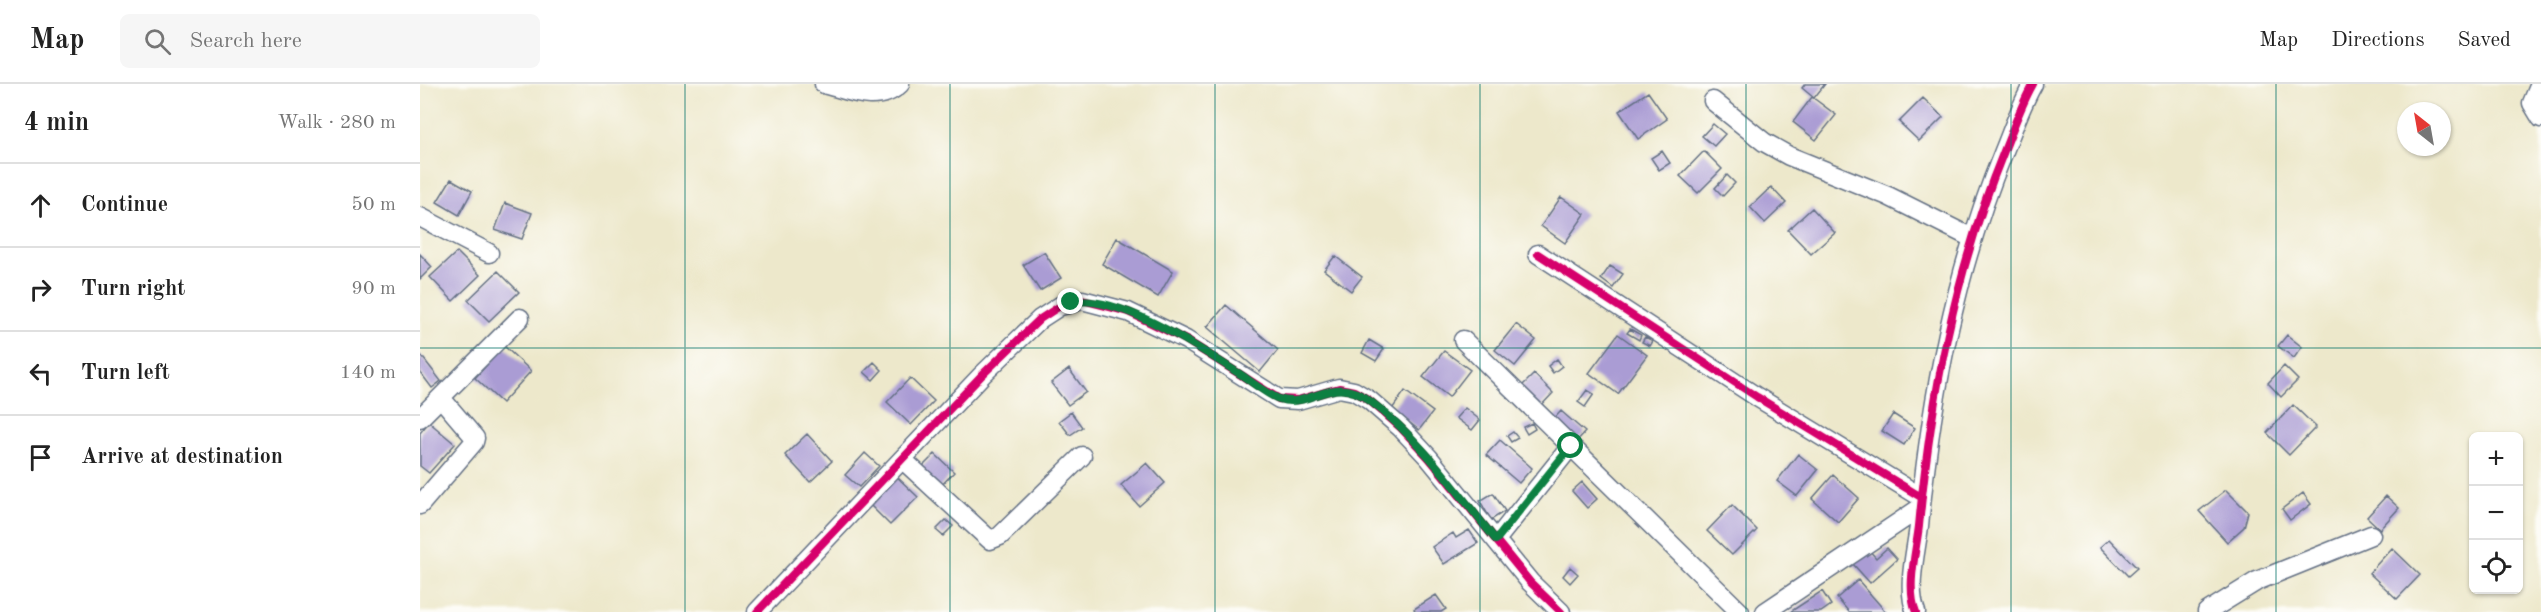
<!DOCTYPE html>
<html lang="en">
<head>
<meta charset="utf-8">
<style>
  body { margin:0; font-family:"Old Standard TT",serif; background:#f6f6f6; color:#222 }
  .controls { position:absolute; right:18px; bottom:18px; display:grid; overflow:hidden; border-radius:9px; box-shadow:0 2px 4px #0004 }
  .controls button { width:54px; height:54px; display:grid; place-items:center; padding:0; border:0; border-bottom:2px solid #e0e0e0; background:#fff; color:#222; font:30px sans-serif }
  .compass { position:absolute; left:1977px; top:18px; width:54px; height:54px; border-radius:50%; background:#fff; box-shadow:0 2px 4px #0004; rotate:329deg }
  .stop { position:absolute; width:18px; height:18px; margin:-14px; border:4px solid #0b8043; border-radius:50%; background:#fff }
  .stop.end { background:#0b8043; border-color:#fff; box-shadow:0 2px 6px #0008 }
  .list { margin:0; padding:0; list-style:none }
  h2 { display:flex; justify-content:space-between; align-items:center; height:78px; margin:0; padding:0 24px; font-size:26px }
  h2 small { font-size:20px; font-weight:400; color:#767676 }
  .list li { display:grid; grid-template-columns:39px 1fr auto; gap:18px; align-items:center; box-sizing:border-box; height:84px; padding:0 24px; border-top:2px solid #e0e0e0 }
  .list b { display:block; font-size:22px; white-space:nowrap }
  .list em { font-size:20px; font-style:normal; color:#767676 }
  .icon { flex:none; width:33px; height:33px; fill:none; stroke:currentColor; stroke-width:2; stroke-linecap:round; stroke-linejoin:round }
  .map { position:relative; flex:none; width:2121px; height:528px; overflow:hidden }
  header { display:flex; align-items:center; gap:36px; box-sizing:border-box; height:84px; padding:0 30px; background:#fff; border-bottom:2px solid #e0e0e0 }
  header strong { font-size:28px }
  nav { display:flex; gap:33px; margin-inline-start:auto; font-size:21px }
  .search { width:420px; height:54px; background:#f6f6f6; display:flex; align-items:center; gap:15px; box-sizing:border-box; padding:0 21px; border-radius:9px; color:#767676; font-size:22px }
  main { display:flex }
  aside { flex:1; background:#fff }
  .map>svg:first-child { display:block }
</style>
</head>
<body>
<header>
<strong>Map</strong>
<div class="search"><svg class="icon" aria-label="search" viewBox="0 0 24 24"><circle cx="10" cy="10" r="6"/><path d="M15 15l6 6"/></svg>Search here</div>
<nav><a>Map</a><a>Directions</a><a>Saved</a></nav>
</header>
<main>
<aside>
<h2>4 min<small>Walk · 280 m</small></h2>
<ul class="list">
<li><svg class="icon" aria-label="ahead" viewBox="0 0 24 24"><path d="M12 20V5M6 11l6-6 6 6"/></svg><div><b>Continue</b></div><em>50 m</em></li>
<li><svg class="icon" aria-label="right" viewBox="0 0 24 24"><path d="M7 20v-9h11M14 6l5 5-5 5"/></svg><div><b>Turn right</b></div><em>90 m</em></li>
<li><svg class="icon" aria-label="left" viewBox="0 0 24 24"><path d="M17 20v-9H6M10 6l-5 5 5 5"/></svg><div><b>Turn left</b></div><em>140 m</em></li>
<li><svg class="icon" aria-label="arrive" viewBox="0 0 24 24"><path d="M6 21V4h12l-3 4 3 4H6"/></svg><div><b>Arrive at destination</b></div></li>
</ul>
</aside>
<div class="map">
<svg width="2121" height="528" viewBox="0 0 2121 528">
  <rect width="100%" height="100%" fill="#fdfcf7"/>
  <filter id="ink" filterUnits="userSpaceOnUse"><feTurbulence type="fractalNoise" baseFrequency=".0167" numOctaves="2"/><feDisplacementMap in="SourceGraphic" scale="12" xChannelSelector="R" yChannelSelector="G"/><feConvolveMatrix kernelMatrix="1 2 1 2 8 2 1 2 1" color-interpolation-filters="sRGB"/></filter>
  <filter id="wash" filterUnits="userSpaceOnUse"><feTurbulence type="fractalNoise" baseFrequency=".008" numOctaves="4" result="noise"/><feDisplacementMap in="SourceGraphic" scale="24" xChannelSelector="R" yChannelSelector="G"/><feGaussianBlur stdDeviation="1.35" result="paint"/><feColorMatrix in="noise" values="0 0 0 0 0 0 0 0 0 0 0 0 0 0 0 0 0 1.4 0 .05"/><feComposite in="paint" operator="in"/></filter>
  <g filter="url(#wash)">
    <rect width="100%" height="100%" fill="#ede8cb"/>
    <g id="blocks">
      <!-- building -->
      <path fill="#aa9cd4" d="M1385,0H1405L1394,14L1382,4Z
        M1228,8L1247,35L1218,55L1199,27Z
        M1392,13L1416,31L1396,56L1373,38Z
        M1503,14L1523,33L1499,57L1479,38Z
        M1293,40L1305,50L1294,62L1282,52Z
        M1242,67L1250,79L1239,86L1231,74Z
        M1284,67L1302,85L1278,109L1260,92Z
        M1307,91L1315,99L1303,112L1295,104Z
        M31,95L52,107L39,131L17,118Z
        M1351,103L1366,119L1345,139L1330,123Z
        M1141,113L1165,130L1145,159L1121,142Z
        M85,119L112,129L102,155L75,146Z
        M1392,124L1415,149L1391,170L1368,146Z
        M697,154L753,187L738,213L682,180Z
        M37,168L60,191L33,217L10,193Z
        M624,168L641,194L620,207L603,181Z
        M0,170L12,183L0,195Z
        M915,172L942,193L931,207L904,186Z
        M1190,182L1203,190L1193,204L1181,195Z
        M78,187L99,208L69,237L48,216Z
        M806,221L858,266L840,288L787,243Z
        M1096,240L1116,256L1095,282L1075,266Z
        M1210,245L1221,251L1219,256L1207,249Z
        M1198,250L1227,271L1198,310L1169,289Z
        M1867,251L1882,263L1874,274L1858,262Z
        M1225,253L1233,257L1230,262L1222,258Z
        M949,256L964,265L956,277L942,269Z
        M84,262L111,287L82,319L55,294Z
        M1024,267L1050,286L1029,313L1003,293Z
        M0,270L21,297L12,304L0,288Z
        M1137,275L1142,282L1133,289L1128,282Z
        M454,278L462,286L453,296L444,288Z
        M1864,282L1878,296L1861,313L1848,299Z
        M649,285L666,308L648,321L631,299Z
        M1114,290L1133,309L1118,325L1098,306Z
        M490,294L514,317L491,341L467,318Z
        M1167,306L1174,310L1165,323L1158,318Z
        M985,307L1013,328L999,346L972,325Z
        M1873,321L1896,343L1869,371L1847,349Z
        M1045,324L1060,336L1052,346L1036,334Z
        M1141,327L1165,348L1155,359L1131,338Z
        M651,328L662,343L650,351L639,337Z
        M1473,330L1495,344L1484,361L1462,347Z
        M9,338L35,360L9,389L0,382V349Z
        M1112,339L1115,345L1107,350L1103,343Z
        M1093,348L1098,354L1091,358L1087,352Z
        M387,350L412,377L390,398L365,371Z
        M1080,356L1112,384L1099,399L1066,371Z
        M445,369L459,382L439,403L425,391Z
        M515,370L534,388L519,404L500,385Z
        M1378,370L1398,386L1377,412L1357,397Z
        M727,379L745,399L719,422L701,401Z
        M1413,391L1439,414L1418,438L1392,415Z
        M476,392L498,413L470,441L449,420Z
        M1162,398L1177,415L1167,424L1152,407Z
        M1806,406L1828,428L1824,443L1807,458L1779,427Z
        M1073,409L1085,427L1071,436L1060,417Z
        M1883,409L1891,420L1870,436L1862,425Z
        M1966,412L1979,424L1960,445L1947,433Z
        M1312,421L1337,446L1312,471L1287,447Z
        M526,436L533,442L523,452L516,446Z
        M1049,446L1058,459L1024,480L1012,463L1033,449L1036,454Z
        M1689,455L1717,484L1708,492L1680,463Z
        M1467,464L1477,475L1450,499L1433,480L1448,465L1456,474Z
        M1972,464L2000,491L1977,515L1949,489Z
        M1150,483L1158,490L1150,499L1143,492Z
        M1438,496L1466,528H1429L1417,514Z
        M1402,507L1411,521L1401,528H1370Z
        M1016,511L1026,525L1021,528H996L994,525Z"/>
    </g>
  </g>
  <g filter="url(#ink)">
    <use href="#blocks" fill-opacity="0" stroke="#647084" stroke-width="1.5"/>
    <g fill="none" stroke-linecap="round" stroke-linejoin="round">
      <defs>
        <path id="minor" d="M404,0C430,7 458,21 480,0
          M2120,0L2112,19L2121,34
          M1293,17L1344,58L1369,72L1468,112L1552,154
          M0,133L69,169
          M1118,170L1337,313L1501,413
          M1043,256L1320,528
          M0,334L100,234
          M482,375L570,456L580,452L662,372
          M0,421L54,358L55,354L21,314
          M1076,456L1151,362
          M337,528L562,291L620,235L640,222L662,216L708,228L766,256L859,315L878,316L919,304L934,307L949,316L981,344L1009,374L1110,498L1141,528
          M1345,528L1500,424
          M1496,528C1486,504 1496,468 1499,442C1511,313 1535,187 1584,67C1593,45 1601,21 1613,0
          M1787,528L1837,497L1951,451"/>
      </defs>
      <!-- minor casing -->
      <use href="#minor" stroke="#647084" stroke-width="21"/>
      <!-- minor -->
      <use href="#minor" stroke="#fff" stroke-width="18"/>
      <defs>
        <path id="cycleway" d="M1118,170L1337,313L1501,413
          M337,528L562,291L620,235L640,222L662,216L708,228L766,256L859,315L878,316L919,304L934,307L949,316L981,344L1009,374L1110,498L1141,528
          M1496,528C1486,504 1496,468 1499,442C1511,313 1535,187 1584,67C1593,45 1601,21 1613,0"/>
      </defs>
      <!-- cycleway casing -->
      <use href="#cycleway" stroke="#fdfcf7" stroke-width="11"/>
      <!-- cycleway -->
      <use href="#cycleway" stroke="#d6006c" stroke-width="8"/>
    </g>
  </g>
  <g fill="none" stroke-linecap="round" stroke-linejoin="round" filter="url(#ink)">
    <!-- route -->
    <path stroke="#0b8043" stroke-width="8" d="M651,218C700,210 780,265 820,290C832,298 846,310 859,315C892,326 911,287 950,317C1000,354 1037,408 1076,456L1151,362"/>
  </g>
  <!-- grid -->
  <path fill="none" stroke="#0f766e" stroke-width="1.5" stroke-opacity="0.55" d="M265,0V528M530,0V528M795,0V528M1060,0V528M1326,0V528M1591,0V528M1856,0V528M0,264H2121"/>
</svg>
<div class="controls">
<button>+</button>
<button>−</button>
<button><svg class="icon" aria-label="locate" viewBox="0 0 24 24"><circle cx="12" cy="12" r="6"/><path d="M12 2v4M12 18v4M2 12h4M18 12h4"/></svg></button>
</div>
<svg class="compass" viewBox="-18 -18 36 36"><path d="M0-13l5 13h-10z" fill="#e53935"/><path d="M0 13l5-13h-10z" fill="#767676"/></svg>
<div class="stop" style="left:1151px;top:362px"></div>
<div class="stop end" style="left:651px;top:218px"></div>
</div>
</main>
</body>
</html>
